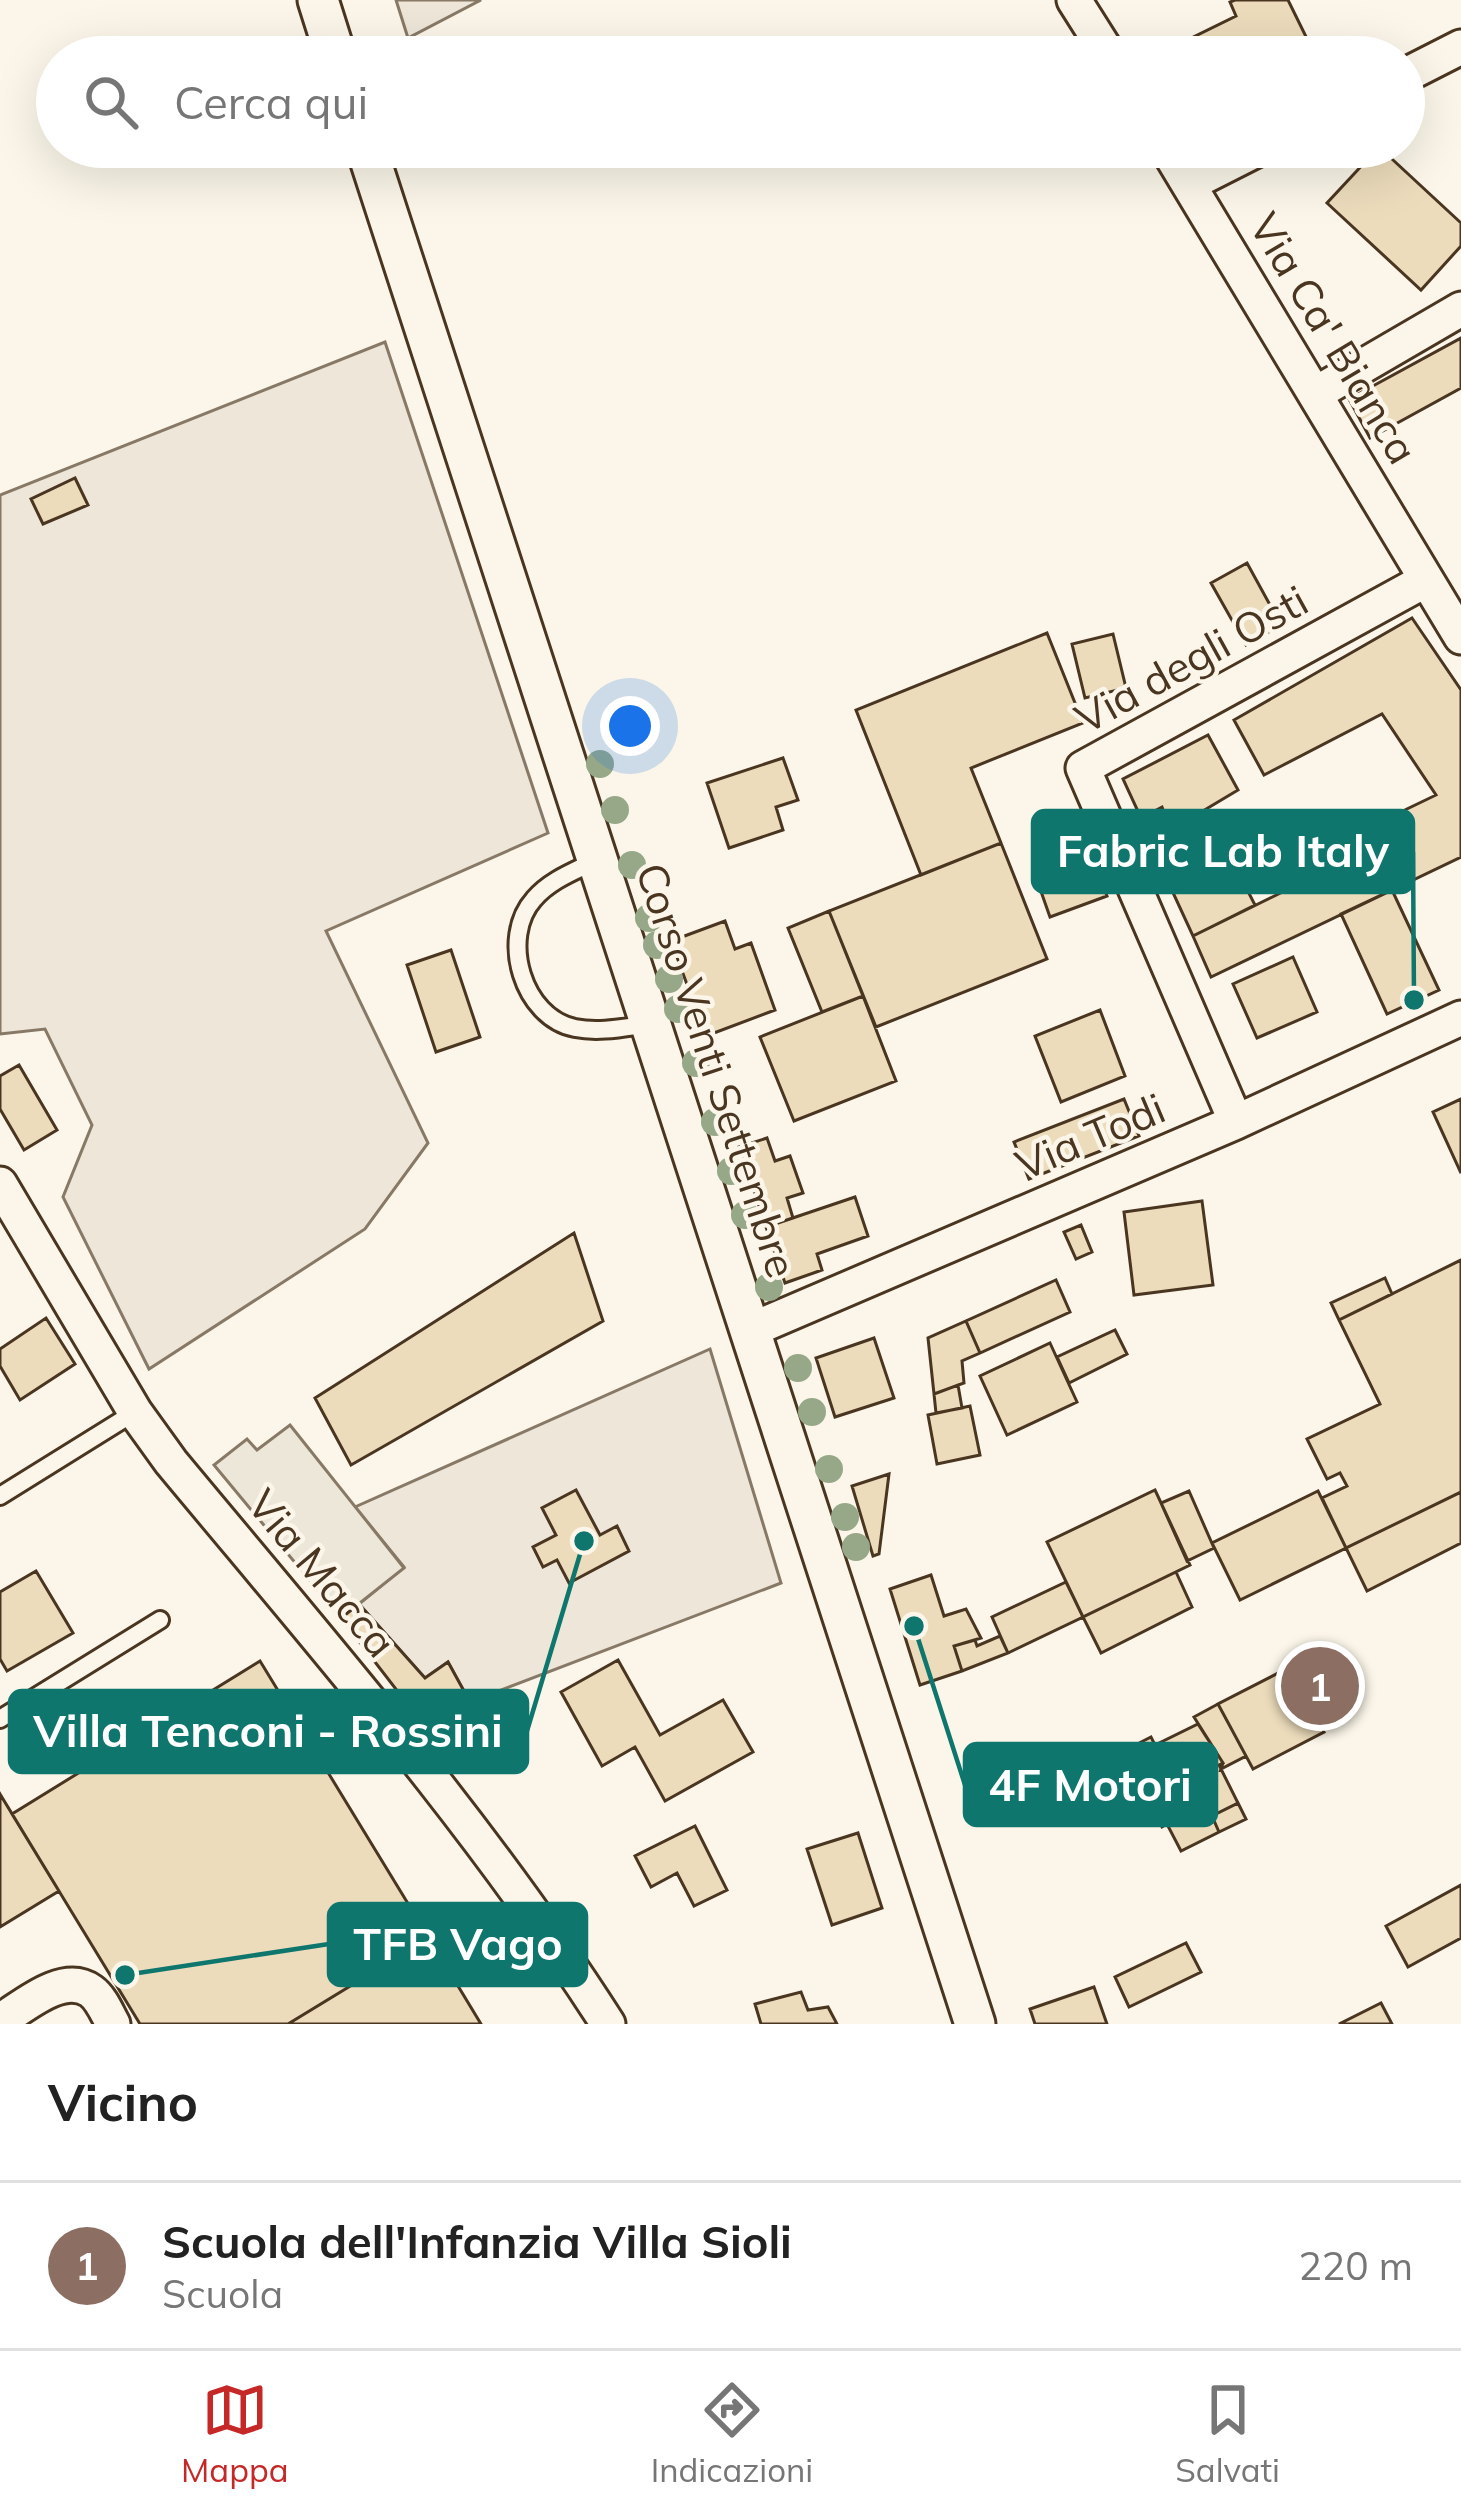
<!DOCTYPE html>
<html lang="it">
<head>
<meta charset="utf-8">
<style>
  body { margin:0; font-family:Mulish,sans-serif; background:#f6f6f6; color:#222 }
  .you { position:absolute; left:630px; top:726px; width:42px; height:42px; margin:-30px; border:9px solid #fff; border-radius:50%; background:#1a73e8; box-shadow:0 0 0 18px #1a73e833 }
  .badge { display:grid; place-items:center; width:78px; height:78px; border-radius:50%; background:#c62828; color:#fff; font-size:39px; font-weight:700 }
  .pin { position:absolute; translate:-50% -50%; border:6px solid #fff; box-shadow:0 3px 12px #0006 }
  .list { margin:0; padding:0; list-style:none }
  h2 { display:flex; justify-content:space-between; align-items:center; height:156px; margin:0; padding:0 48px; font-size:51px }
  h2 small { font-size:39px; font-weight:400; color:#767676 }
  .list li { display:grid; grid-template-columns:78px 1fr auto; gap:36px; align-items:center; box-sizing:border-box; height:168px; padding:0 48px; border-top:3px solid #e0e0e0 }
  .list b { display:block; font-size:45px; white-space:nowrap }
  .list p { margin:0; font-size:39px; white-space:nowrap; color:#767676 }
  .list em { font-size:39px; font-style:normal; color:#767676 }
  .icon { flex:none; width:66px; height:66px; fill:none; stroke:currentColor; stroke-width:2; stroke-linecap:round; stroke-linejoin:round }
  .map { position:relative; flex:none; width:1461px; height:2024px; overflow:hidden }
  .search { position:absolute; background:#fff; box-shadow:0 12px 48px #0002; left:36px; right:36px; top:36px; height:132px; display:flex; align-items:center; gap:30px; box-sizing:border-box; padding:0 42px; border-radius:66px; color:#767676; font-size:45px }
  .sheet { height:324px; background:#fff }
  nav { display:flex; justify-content:space-around; align-items:center; box-sizing:border-box; height:168px; border-top:3px solid #e0e0e0; background:#fff; font-size:33px; color:#767676 }
  nav a { display:grid; justify-items:center; gap:6px }
  nav .on { color:#c62828 }
  .map>svg:first-child { display:block }
</style>
</head>
<body>
<div class="map">
<svg width="1461" height="2024" viewBox="0 0 1461 2024">
  <rect width="100%" height="100%" fill="#fbf6e9"/>
  <!-- green -->
  <path fill="#ede6d9" stroke="#887966" stroke-width="3" d="M396,0H481L408,38Z
    M385,342L548,833L326,931L428,1143L365,1229L149,1369L63,1197L92,1125L45,1029L0,1034V495Z
    M710,1349L781,1583L470,1702L448,1662L425,1678L359,1604L404,1567L355,1507Z"/>
  <!-- parking -->
  <path fill="#ede7d9" stroke="#887966" stroke-width="3" d="M290,1425L404,1568L341,1618L214,1465L247,1439L257,1450Z"/>
  <!-- building -->
  <path fill="#ecdcbc" stroke="#4a3520" stroke-width="3" d="M1235,0H1288L1316,57H1168L1165,51L1236,16L1230,2Z
    M1379,147L1461,223V246L1421,290L1327,203Z
    M1461,338V388L1370,438L1349,399Z
    M75,478L88,505L43,524L31,499Z
    M1247,563L1281,625L1246,645L1211,583Z
    M1412,618L1461,690V857L1211,977L1193,936L1362,853L1353,835L1436,795L1382,714L1264,775L1234,720Z
    M1047,633L1083,723L971,768L1001,843L921,875L856,710Z
    M1113,634L1126,688L1085,698L1072,644Z
    M1208,735L1238,790L1171,830L1162,807L1141,818L1123,779Z
    M783,758L798,800L776,807L783,830L729,848L707,783Z
    M1076,813L1107,896L1050,917L1038,883L1073,870L1055,821Z
    M1213,823L1255,905L1193,936L1157,858Z
    M1001,843L1047,959L876,1027L829,911Z
    M1392,890L1439,990L1387,1014L1341,914Z
    M829,911L863,996L822,1012L788,928Z
    M725,921L735,949L751,943L775,1010L706,1036L671,941Z
    M451,950L480,1037L436,1052L407,965Z
    M1293,957L1317,1012L1257,1038L1233,984Z
    M863,996L896,1081L794,1121L760,1037Z
    M1100,1010L1125,1076L1061,1102L1035,1036Z
    M19,1065L57,1130L24,1150L0,1109V1076Z
    M1124,1099L1139,1136L1029,1179L1014,1142Z
    M1461,1099V1173L1433,1112Z
    M767,1138L775,1161L790,1156L803,1193L787,1198L793,1218L766,1227L739,1147Z
    M855,1197L868,1236L817,1254L822,1270L785,1283L766,1227Z
    M1202,1201L1213,1285L1134,1295L1124,1212Z
    M1081,1225L1092,1252L1076,1259L1064,1232Z
    M574,1233L603,1321L351,1465L315,1398Z
    M1461,1260V1492L1346,1548L1322,1498L1347,1486L1340,1473L1327,1479L1307,1439L1380,1404L1339,1320Z
    M1385,1278L1392,1294L1339,1320L1331,1303Z
    M1056,1280L1070,1312L980,1353L966,1321Z
    M46,1318L75,1364L20,1400L0,1366V1349Z
    M966,1321L980,1353L962,1361L964,1383L934,1394L928,1338Z
    M1115,1330L1127,1354L1069,1383L1057,1357Z
    M874,1338L894,1398L835,1417L816,1358Z
    M1050,1343L1077,1402L1007,1435L980,1376Z
    M958,1385L962,1408L936,1413L934,1394Z
    M970,1406L980,1455L937,1464L928,1415Z
    M889,1474L879,1554L873,1556L852,1486Z
    M576,1490L600,1535L617,1526L629,1551L569,1583L557,1560L543,1567L533,1547L556,1535L542,1508Z
    M1155,1490L1190,1565L1083,1617L1047,1542Z
    M1189,1491L1214,1548L1187,1561L1161,1503Z
    M1318,1491L1346,1548L1240,1600L1212,1543Z
    M1461,1492V1543L1367,1591L1346,1548Z
    M36,1571L73,1633L7,1671L0,1659V1592Z
    M1176,1572L1192,1607L1101,1653L1083,1617Z
    M931,1575L944,1616L966,1609L981,1638L954,1646L962,1671L920,1685L890,1589Z
    M1066,1582L1083,1617L1008,1653L992,1617Z
    M359,1604L425,1678L448,1662L470,1702L429,1732L341,1618Z
    M1000,1636L1008,1653L962,1671L954,1646L975,1640L977,1646Z
    M618,1660L660,1735L723,1700L753,1752L665,1801L635,1747L602,1766L561,1692Z
    M260,1661L429,1938L288,2024H140L12,1814Z
    M1290,1667L1324,1732L1253,1769L1218,1704Z
    M1218,1704L1246,1756L1221,1769L1223,1763L1194,1717Z
    M1198,1724L1223,1763L1219,1765L1238,1803L1212,1816L1219,1832L1181,1851L1167,1824L1162,1827L1124,1751L1151,1737L1155,1745Z
    M0,1794L59,1891L0,1927Z
    M1238,1803L1246,1819L1219,1832L1212,1816Z
    M695,1826L727,1890L694,1906L677,1873L651,1887L635,1856Z
    M858,1833L882,1908L832,1925L807,1849Z
    M1461,1885V1938L1408,1967L1386,1926Z
    M429,1938L481,2024H288Z
    M1186,1943L1201,1972L1129,2007L1115,1977Z
    M1094,1987L1107,2024H1035L1030,2009Z
    M801,1992L808,2010L828,2007L837,2024H761L755,2004Z
    M1381,2003L1392,2024H1339Z"/>
  <g fill="none" stroke-linecap="round" stroke-linejoin="round">
    <defs>
      <path id="service" d="M597,860C575,871 550,880 534,899C499,938 523,1018 575,1028C600,1033 626,1027 650,1024
        M0,1496L135,1412
        M0,1719L160,1620"/>
      <path id="minor" d="M1074,0L1110,57
        M1404,76L1461,47
        M1166,147L1461,637
        M1189,184L1262,147
        M1315,394L1461,309
        M1236,1122L1083,768L1426,580
        M0,1184L135,1412L171,1462C323,1645 480,1824 608,2024
        M751,1330L1236,1122L1461,1018
        M0,2021C23,2007 63,1971 91,1991C101,1998 107,2013 113,2024"/>
      <path id="tertiary" d="M318,0L336,57
        M366,147L975,2024"/>
    </defs>
    <!-- service casing -->
    <use href="#service" stroke="#4a3520" stroke-width="22"/>
    <!-- minor casing -->
    <use href="#minor" stroke="#4a3520" stroke-width="39"/>
    <!-- tertiary casing -->
    <use href="#tertiary" stroke="#4a3520" stroke-width="45"/>
    <!-- service -->
    <use href="#service" stroke="#fbf6e9" stroke-width="16"/>
    <!-- minor -->
    <use href="#minor" stroke="#fbf6e9" stroke-width="33"/>
    <!-- tertiary -->
    <use href="#tertiary" stroke="#fbf6e9" stroke-width="39"/>
  </g>
  <!-- trees -->
  <g fill="#96a887">
    <circle cx="600" cy="764" r="14"/>
    <circle cx="615" cy="810" r="14"/>
    <circle cx="632" cy="865" r="14"/>
    <circle cx="649" cy="918" r="14"/>
    <circle cx="657" cy="945" r="14"/>
    <circle cx="669" cy="979" r="14"/>
    <circle cx="678" cy="1009" r="14"/>
    <circle cx="696" cy="1063" r="14"/>
    <circle cx="715" cy="1122" r="14"/>
    <circle cx="731" cy="1171" r="14"/>
    <circle cx="745" cy="1215" r="14"/>
    <circle cx="769" cy="1287" r="14"/>
    <circle cx="798" cy="1368" r="14"/>
    <circle cx="812" cy="1412" r="14"/>
    <circle cx="829" cy="1469" r="14"/>
    <circle cx="845" cy="1517" r="14"/>
    <circle cx="856" cy="1547" r="14"/>
  </g>
  <g text-anchor="middle" dominant-baseline="central" stroke-width="9" stroke-linejoin="round" paint-order="stroke">
    <!-- street labels -->
    <g font-size="42" fill="#4a3520" stroke="#fbf6e9">
      <text transform="translate(1334 338) rotate(59)">Via Ca' Bianca</text>
      <text transform="translate(1191 659) rotate(-29)">Via degli Osti</text>
      <text transform="translate(717 1070) rotate(72)">Corso Venti Settembre</text>
      <text transform="translate(1090 1136) rotate(-23)">Via Todi</text>
      <text transform="translate(322 1573) rotate(50)">Via Macca</text>
    </g>
  </g>
  <!-- callouts -->
  <path fill="none" stroke="#0f766e" stroke-width="4.5" d="M1414 1000L1413 852M584 1541L527 1731M914 1626L965 1785M125 1975L329 1944"/>
  <g fill="#0f766e" stroke="#fbf6e9" stroke-width="4.5">
    <circle cx="1414" cy="1000" r="12"/>
    <circle cx="584" cy="1541" r="12"/>
    <circle cx="914" cy="1626" r="12"/>
    <circle cx="125" cy="1975" r="12"/>
  </g>
  <g fill="#0f766e" stroke="#0f766e" stroke-width="4.5">
    <rect x="1033" y="811" width="380" height="81" rx="12"/>
    <rect x="10" y="1691" width="517" height="81" rx="12"/>
    <rect x="965" y="1744" width="251" height="81" rx="12"/>
    <rect x="329" y="1904" width="257" height="81" rx="12"/>
  </g>
  <g font-size="45" text-anchor="middle" font-weight="bold" fill="#fff">
    <text x="1223" y="867">Fabric Lab Italy</text>
    <text x="268" y="1747">Villa Tenconi - Rossini</text>
    <text x="1090" y="1801">4F Motori</text>
    <text x="458" y="1960">TFB Vago</text>
  </g>
</svg>
<div class="you"></div>
<div class="pin badge" style="left:1320px;top:1686px;background:#8d6e63">1</div>
<div class="search"><svg class="icon" aria-label="search" viewBox="0 0 24 24"><circle cx="10" cy="10" r="6"/><path d="M15 15l6 6"/></svg>Cerca qui</div>
</div>
<section class="sheet">
<h2>Vicino<small></small></h2>
<ul class="list">
<li><span class="badge" style="background:#8d6e63">1</span><div><b>Scuola dell'Infanzia Villa Sioli</b><p>Scuola</p></div><em>220 m</em></li>
</ul>
</section>
<nav>
<a class="on"><svg class="icon" aria-label="map" viewBox="0 0 24 24"><path d="M3 6l6-2 6 2 6-2v14l-6 2-6-2-6 2zM9 4v14M15 6v14"/></svg>Mappa</a>
<a><svg class="icon" aria-label="directions" viewBox="0 0 24 24"><path d="M12 3l9 9-9 9-9-9zM9 14v-3h6M13 9l2 2-2 2"/></svg>Indicazioni</a>
<a><svg class="icon" aria-label="saved" viewBox="0 0 24 24"><path d="M7 4h10v16l-5-4-5 4z"/></svg>Salvati</a>
</nav>
</body>
</html>
